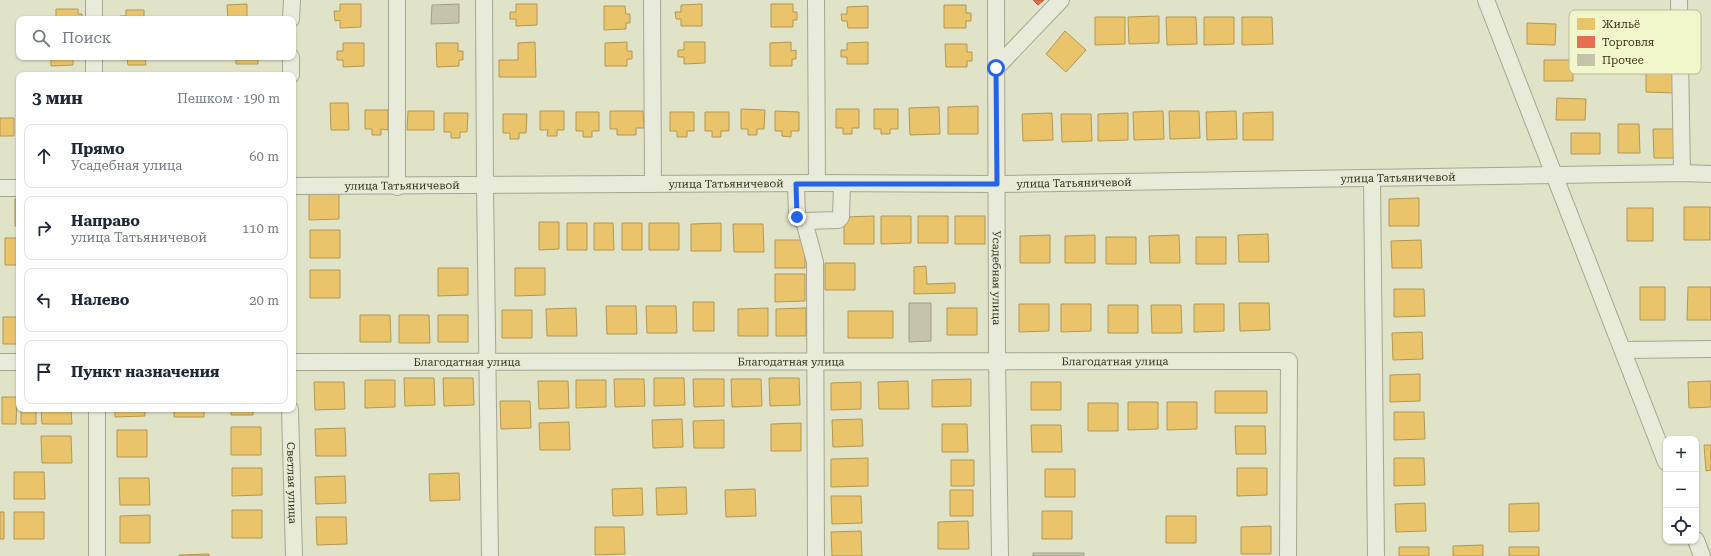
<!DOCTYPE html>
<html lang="ru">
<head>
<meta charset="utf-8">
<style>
  body { margin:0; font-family:"Roboto Serif",serif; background:#f2f2f3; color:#1f2937 }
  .controls { position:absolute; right:12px; bottom:12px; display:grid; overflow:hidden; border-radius:8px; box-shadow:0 1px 3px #0004 }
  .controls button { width:36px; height:36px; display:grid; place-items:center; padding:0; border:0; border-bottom:1px solid #e0e1e3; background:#fff; color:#1f2937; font:20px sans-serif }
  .stop { position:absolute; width:12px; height:12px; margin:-9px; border:3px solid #2563eb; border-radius:50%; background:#fff }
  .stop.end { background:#2563eb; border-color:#fff; box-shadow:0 1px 4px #0008 }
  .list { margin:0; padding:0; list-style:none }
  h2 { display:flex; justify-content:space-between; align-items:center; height:52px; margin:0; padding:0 16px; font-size:17px }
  h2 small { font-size:13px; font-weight:400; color:#747a83 }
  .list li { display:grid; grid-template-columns:26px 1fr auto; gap:12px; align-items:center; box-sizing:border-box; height:64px; margin:0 8px 8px; padding:0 8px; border:1px solid #e0e1e3; border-radius:8px }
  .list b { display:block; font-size:15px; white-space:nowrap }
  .list p { margin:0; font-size:13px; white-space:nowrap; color:#747a83 }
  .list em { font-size:13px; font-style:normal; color:#747a83 }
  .icon { flex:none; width:22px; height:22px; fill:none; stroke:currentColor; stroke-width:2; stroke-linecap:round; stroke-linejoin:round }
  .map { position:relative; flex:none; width:1711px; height:556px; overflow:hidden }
  .search { position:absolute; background:#fff; box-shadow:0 1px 3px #0004; left:16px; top:16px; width:280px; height:44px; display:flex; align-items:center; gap:10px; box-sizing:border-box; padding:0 14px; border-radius:8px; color:#747a83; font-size:15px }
  .panel { position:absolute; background:#fff; box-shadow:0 1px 3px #0004; left:16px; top:72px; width:280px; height:340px; border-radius:8px }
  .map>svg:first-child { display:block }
</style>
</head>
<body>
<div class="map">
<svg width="1711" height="556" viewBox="0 0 1711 556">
  <rect width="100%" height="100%" fill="#e0e3c8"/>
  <!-- homes -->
  <path fill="#e9c46a" stroke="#b39852" d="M247,4V19H228L227,5Z
    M340,4H361V27L340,28V20L335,21L334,11H340Z
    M516,4H537V25L516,26V19H510V12H516Z
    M702,4V26H681V19H676L675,12H681V5Z
    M771,4H793V12H797V20H793V27H771Z
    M944,5H966V13H971V21H966V28H944Z
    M604,6H625L626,14H630V23H626V29L604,30Z
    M868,6V28H848L847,21H842L841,14H847V7Z
    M56,9H78V14H82V19H56Z
    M126,10H144V19H120V16H126Z
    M1159,16V43L1129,44L1128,17Z
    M1095,17H1125V44L1095,45Z
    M1166,17H1196L1197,44L1167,45Z
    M1204,17H1234V44L1204,45Z
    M1242,17H1272L1273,44L1242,45Z
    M1527,23L1556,24L1555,45L1527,44Z
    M1065,31L1086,50L1066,72L1046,54Z
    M535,42L536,77H499V60H518V43Z
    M627,42V51H632V59H627V66H605V43Z
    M684,42H705V63L684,64V57H678V50H684Z
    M791,42V51L796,50V59H792V66H770V43Z
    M868,42V64H847V57H841V50H847V43Z
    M343,43H364V66L343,67V60H337V51H343Z
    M436,43H458V51H463V60H459V66L437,67Z
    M945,44H967V52H972V61H967V67H946Z
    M51,57H77V59H73V65L51,66Z
    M122,57H145L146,65H128L127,59L122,60Z
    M236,57H258V64H236Z
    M1544,60H1573V81H1544Z
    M1646,71L1675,72V93L1646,92Z
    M1557,98L1586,99L1585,120H1556Z
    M330,103H348L349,130H331Z
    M978,106V134H948V107Z
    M939,107L940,134L910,135L909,108Z
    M741,109L765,110L764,129H757V135H748V129H741Z
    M836,109H859V128H852V134H843V128H836Z
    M874,109H898V129H890V134H881V129H874Z
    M365,110H388V130L381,129V135H372V129H365Z
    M408,111H434V130H407Z
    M540,111H564V130H557V136H547L548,130H540Z
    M610,111H643L644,128H636V135H617V129H610Z
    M775,111L799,112V131H791V137L782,136V131H775Z
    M1163,111L1164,139L1134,140L1133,112Z
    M1169,111H1199L1200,138L1170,139Z
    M1236,111L1237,139L1207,140L1206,112Z
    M576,112H599V131H592V137H583V131H576Z
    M670,112H694V131H687V137H677V131H670Z
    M705,112H729V131H721V137H712V131H705Z
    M1273,112V140H1243V113Z
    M444,113H468L467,132H460V138H451V132H444Z
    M1052,113L1053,140L1023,141L1022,114Z
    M1128,113V140L1098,141V114Z
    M503,114H527L526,133H519V139H510V133H503Z
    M1061,114H1091L1092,141L1062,142Z
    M0,118H14V136H0Z
    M1618,124H1639L1640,153H1618Z
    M1653,129H1674L1675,158H1654Z
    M1571,133H1600V154H1571Z
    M309,192H339V219L309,220Z
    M1419,198V226H1389V199Z
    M15,199H19V226H15Z
    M1684,207H1710V240H1684Z
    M1627,208H1653V241H1627Z
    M874,216V244H844V217Z
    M881,216H911V243L881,244Z
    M918,216H948V243H918Z
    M955,216H985V244H955Z
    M539,222H559V249L539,250Z
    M567,223H587V250H567Z
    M594,223H613L614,250H594Z
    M622,223H642V250H622Z
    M649,223H679V250H649Z
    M721,223V251H691V224Z
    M733,224H763L764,252H734Z
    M310,230H340V258H310Z
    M1268,234L1269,262H1239L1238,235Z
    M1050,235V263H1020V236Z
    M1095,235V263H1065V236Z
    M1179,235L1180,263H1150L1149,236Z
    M1106,237H1136V264H1106Z
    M1196,237H1226V264H1196Z
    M5,238H19V265H5Z
    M775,240H805V268H775Z
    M1421,240L1422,268H1392L1391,241Z
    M825,263H855V290H825Z
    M926,266L927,284L955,283V293L914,294V267Z
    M438,268H468V295L438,296Z
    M515,268H545V295L515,296Z
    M310,270H340V298H310Z
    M775,274H805V301L775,302Z
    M1640,287H1665V320H1640Z
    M1688,287H1711V320H1687Z
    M1394,289H1424L1425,316L1394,317Z
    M693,302H714V331H693Z
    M1239,303H1269L1270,330L1240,331Z
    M1019,304H1049V331L1019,332Z
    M1061,304H1091V331L1061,332Z
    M1194,304H1224V331L1194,332Z
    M1108,305H1138V333H1108Z
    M1151,305H1181L1182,333H1152Z
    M606,306H636L637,334H607Z
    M646,306H676L677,333H647Z
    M576,308L577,336H547L546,309Z
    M768,308V336H738V309Z
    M806,308V336H776V309Z
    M947,308H977V335H947Z
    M502,310H532V338H502Z
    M848,311H893V338H848Z
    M360,315H390L391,342H360Z
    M399,315H429L430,343H399Z
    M438,315H468V342H438Z
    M3,317H19V344H3Z
    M1422,332L1423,359L1393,360L1392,333Z
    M1420,374V401L1390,402V375Z
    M404,378H434L435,405L405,406Z
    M443,378H473L474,405L444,406Z
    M654,378H684L685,405L654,406Z
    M769,378H799L800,405L770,406Z
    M614,379H644L645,406L615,407Z
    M693,379H724V406L694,407Z
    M731,379H761L762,406L732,407Z
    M971,379V406L932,407V380Z
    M365,380H395V407L365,408Z
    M576,380H606V407L576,408Z
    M538,381H568L569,408L539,409Z
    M908,381L909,409H879L878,382Z
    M1711,381V407L1689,408L1688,382Z
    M314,382H344L345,409L315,410Z
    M861,382V409L831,410V383Z
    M1031,382H1061V410H1031Z
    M1215,391H1267V413H1215Z
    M2,397H17L16,424H2Z
    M500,401H530L531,428L501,429Z
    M1128,402H1158V429L1128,430Z
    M1167,402H1197V429L1167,430Z
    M1088,403H1118V431H1088Z
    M21,409H36V424H21Z
    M41,409H71L72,424H42Z
    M115,409H145V416L115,417Z
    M174,409H204V417H174Z
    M231,409H253V415H231Z
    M1394,412H1424L1425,439L1394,440Z
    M682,419L683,447L653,448L652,420Z
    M862,419L863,446L833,447L832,420Z
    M724,420V448H694L693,421Z
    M569,422L570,450H540L539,423Z
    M801,423V451H771V424Z
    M942,424H967L968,452H942Z
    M1031,425H1061L1062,452H1032Z
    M1235,426H1265L1266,454H1236Z
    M231,427H261V455H231Z
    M345,428L346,456H316L315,429Z
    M117,430H147V457H117Z
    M41,436H71L72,463H42Z
    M1704,445H1711V470L1706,471Z
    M868,458V486L831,487V459Z
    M1394,458H1424L1425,485L1394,486Z
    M951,460H974V486H951Z
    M232,468H262V495L232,496Z
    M1237,468H1267V495L1237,496Z
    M1045,469H1075V497H1045Z
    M14,472H44L45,499H14Z
    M459,473L460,500L430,501L429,474Z
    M345,476L346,503L316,504L315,477Z
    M119,478H149L150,505H120Z
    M686,487L687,514L657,515L656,488Z
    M642,488L643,515L613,516L612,489Z
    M755,489L756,516L726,517L725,490Z
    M950,490H973V516H950Z
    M831,496H861L862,523L832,524Z
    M1425,503L1426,531L1396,532L1395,504Z
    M1539,503V531L1509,532V504Z
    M232,510H262V538H232Z
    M1042,511H1072V539H1042Z
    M0,512H4V539H0Z
    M14,512H44V539H14Z
    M150,515V543H120V516Z
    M1166,516H1196V543H1166Z
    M316,517H346L347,544L317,545Z
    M968,521L969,549H938V522Z
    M1271,526V554H1241V527Z
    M595,527H624L625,554L595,555Z
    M861,531L862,556H832L831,532Z
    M1483,545V556H1453V546Z
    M1399,547H1429V556H1399Z
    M1509,547H1539V556H1509Z
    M209,554V556H179V555Z"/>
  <!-- shops -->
  <path fill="#e76f51" stroke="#b25d41" d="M1033,0H1044L1038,5Z"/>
  <!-- building -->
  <path fill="#c5c4a9" stroke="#a19f88" d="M459,4V23L431,24L432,5Z
    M909,303H931V341L909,342Z
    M1033,553H1084V556H1033Z"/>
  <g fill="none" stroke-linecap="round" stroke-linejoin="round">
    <defs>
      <g id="minor">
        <path d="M94,0V19"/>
        <path d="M397,0V187"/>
        <path d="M484,0L485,186L490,556"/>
        <path d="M652,0L653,184"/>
        <path d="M816,0L817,183"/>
        <path id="s1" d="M996,0L997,361L1000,556"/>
        <path d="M1486,0L1666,462"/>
        <path d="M1679,0L1682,173"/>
        <path d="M291,19L292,0"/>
        <path d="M94,57V75"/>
        <path d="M996,68L1061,0"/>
        <path d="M291,75V57"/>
        <path d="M1372,179L1376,556"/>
        <path d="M796,184L797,217L804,221L815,262L816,556"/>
        <path id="s2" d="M293,186L817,183L997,184L1682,173L1711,174"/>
        <path d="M0,188H19"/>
        <path d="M804,221L838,220L841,217L842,184"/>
        <path d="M1623,350L1711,349"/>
        <path d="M0,362H19"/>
        <path id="s3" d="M293,362L1289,361L1288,556"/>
        <path d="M97,409V556"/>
        <path id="s4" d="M290,409L294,556"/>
        <path d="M1696,540L1702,556"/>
      </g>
    </defs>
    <!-- minor casing -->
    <use href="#minor" stroke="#a6a692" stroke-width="18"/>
    <!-- minor -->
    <use href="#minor" stroke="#e8ebda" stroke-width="16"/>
  </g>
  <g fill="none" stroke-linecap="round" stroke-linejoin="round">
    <!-- route -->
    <path stroke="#2563eb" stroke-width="5" d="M797,217L796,184H997L996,68"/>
  </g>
  <g text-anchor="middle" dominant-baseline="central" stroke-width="4" stroke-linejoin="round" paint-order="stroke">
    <!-- street labels -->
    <g font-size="11" fill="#35321b" stroke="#f1f6cb">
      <text stroke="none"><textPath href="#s2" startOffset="1105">улица Татьяничевой</textPath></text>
      <text stroke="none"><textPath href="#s2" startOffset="781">улица Татьяничевой</textPath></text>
      <text stroke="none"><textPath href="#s2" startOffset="433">улица Татьяничевой</textPath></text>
      <text stroke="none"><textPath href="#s2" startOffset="109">улица Татьяничевой</textPath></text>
      <text stroke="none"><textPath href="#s1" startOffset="278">Усадебная улица</textPath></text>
      <text stroke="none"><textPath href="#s3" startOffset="822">Благодатная улица</textPath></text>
      <text stroke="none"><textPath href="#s3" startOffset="174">Благодатная улица</textPath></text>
      <text stroke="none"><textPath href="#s3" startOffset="498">Благодатная улица</textPath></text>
      <text stroke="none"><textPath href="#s4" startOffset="74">Светлая улица</textPath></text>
    </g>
  </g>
  <!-- legend -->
  <rect x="1569" y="10" width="132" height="64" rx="6" fill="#f1f6cb" stroke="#b9bb96" stroke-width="1"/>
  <rect x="1577" y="18" width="18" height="12" fill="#e9c46a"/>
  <rect x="1577" y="36" width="18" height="12" fill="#e76f51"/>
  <rect x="1577" y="54" width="18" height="12" fill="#c5c4a9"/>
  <g font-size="11" fill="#35321b">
    <text x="1602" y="28">Жильё</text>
    <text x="1602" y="46">Торговля</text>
    <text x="1602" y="64">Прочее</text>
  </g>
</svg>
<div class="controls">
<button>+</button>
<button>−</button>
<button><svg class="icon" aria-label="locate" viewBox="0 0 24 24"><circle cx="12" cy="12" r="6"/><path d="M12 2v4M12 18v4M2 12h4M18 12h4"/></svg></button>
</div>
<div class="stop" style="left:996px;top:68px"></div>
<div class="stop end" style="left:797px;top:217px"></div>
<div class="search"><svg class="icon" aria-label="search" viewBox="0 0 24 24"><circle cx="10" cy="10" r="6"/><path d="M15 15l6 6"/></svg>Поиск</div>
<section class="panel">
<h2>3 мин<small>Пешком · 190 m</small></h2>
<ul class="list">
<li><svg class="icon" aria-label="ahead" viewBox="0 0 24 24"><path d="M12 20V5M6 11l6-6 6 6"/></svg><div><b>Прямо</b><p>Усадебная улица</p></div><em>60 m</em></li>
<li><svg class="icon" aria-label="right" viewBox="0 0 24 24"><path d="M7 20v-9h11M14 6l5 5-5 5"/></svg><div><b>Направо</b><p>улица Татьяничевой</p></div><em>110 m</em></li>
<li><svg class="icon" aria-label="left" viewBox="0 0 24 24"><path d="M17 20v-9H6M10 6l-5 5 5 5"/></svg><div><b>Налево</b></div><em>20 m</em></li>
<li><svg class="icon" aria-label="arrive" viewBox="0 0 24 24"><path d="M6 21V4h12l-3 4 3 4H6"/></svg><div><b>Пункт назначения</b></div></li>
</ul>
</section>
</div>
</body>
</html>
